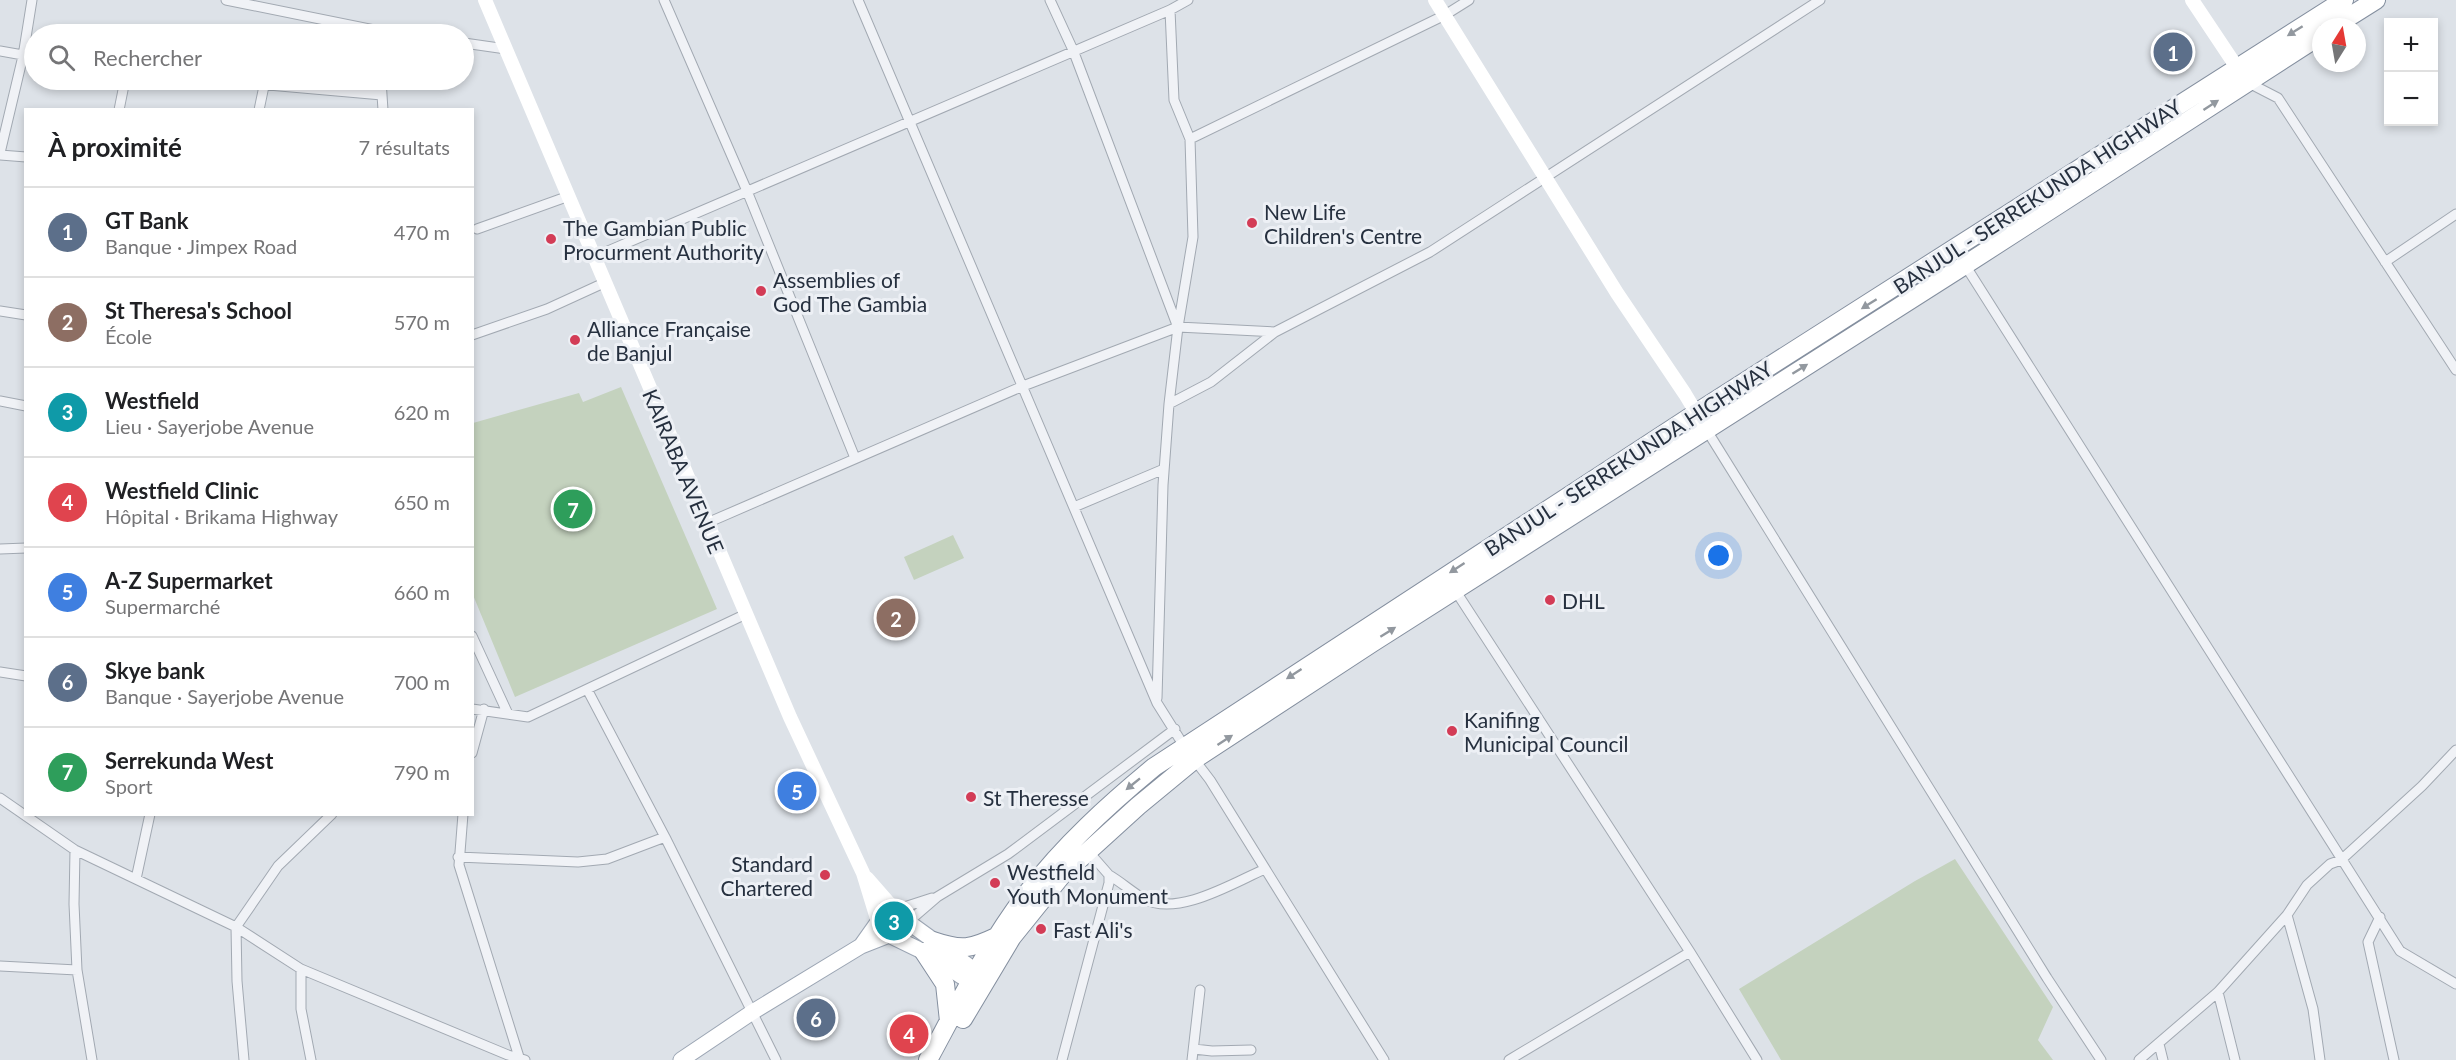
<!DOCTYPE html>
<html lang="fr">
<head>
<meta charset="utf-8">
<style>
  body { margin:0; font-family:Lato,sans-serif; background:#f6f6f6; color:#202124 }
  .controls { position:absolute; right:18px; top:18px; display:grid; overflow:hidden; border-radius:0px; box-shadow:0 3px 9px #0003 }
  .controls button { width:54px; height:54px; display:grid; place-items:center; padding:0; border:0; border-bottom:2px solid #e0e0e0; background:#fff; color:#202124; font:30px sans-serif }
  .compass { position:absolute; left:2312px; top:18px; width:54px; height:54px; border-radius:50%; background:#fff; box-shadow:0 3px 9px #0003; rotate:11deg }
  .you { position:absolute; left:1719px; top:556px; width:21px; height:21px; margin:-15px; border:4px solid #fff; border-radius:50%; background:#1a73e8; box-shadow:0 0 0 9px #1a73e833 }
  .badge { display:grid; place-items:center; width:39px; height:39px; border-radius:50%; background:#d93025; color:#fff; font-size:20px; font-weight:700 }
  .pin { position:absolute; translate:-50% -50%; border:3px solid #fff; box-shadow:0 2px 6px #0006 }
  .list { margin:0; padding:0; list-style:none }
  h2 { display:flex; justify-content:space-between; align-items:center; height:78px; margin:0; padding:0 24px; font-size:26px }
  h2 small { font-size:20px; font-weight:400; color:#757577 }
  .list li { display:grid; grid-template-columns:39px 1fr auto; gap:18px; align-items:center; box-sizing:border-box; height:90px; padding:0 24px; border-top:2px solid #e0e0e0 }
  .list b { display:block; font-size:22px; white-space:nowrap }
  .list p { margin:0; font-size:20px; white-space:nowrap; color:#757577 }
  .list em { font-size:20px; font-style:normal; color:#757577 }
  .icon { flex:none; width:33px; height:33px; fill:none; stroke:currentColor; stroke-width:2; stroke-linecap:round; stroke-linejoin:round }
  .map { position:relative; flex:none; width:2456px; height:1060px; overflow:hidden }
  .search { position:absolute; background:#fff; box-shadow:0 3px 9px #0003; left:24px; top:24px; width:450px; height:66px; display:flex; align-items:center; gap:15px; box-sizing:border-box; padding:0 21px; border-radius:33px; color:#757577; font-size:22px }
  .panel { position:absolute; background:#fff; box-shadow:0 3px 9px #0003; left:24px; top:108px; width:450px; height:708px; border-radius:0px }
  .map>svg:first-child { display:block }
</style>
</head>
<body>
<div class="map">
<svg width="2456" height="1060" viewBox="0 0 2456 1060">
  <rect width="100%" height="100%" fill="#dde2e8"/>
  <!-- green -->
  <path fill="#c4d2be" d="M621,387L717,609L515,697L473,595V423L579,393L583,402Z
    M953,535L964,558L914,580L904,557Z
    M1955,859L2053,1007L2038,1040L2053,1060H1781L1739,989L1915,881Z"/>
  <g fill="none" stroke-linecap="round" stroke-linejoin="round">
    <defs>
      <path id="street" d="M226,0L394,34
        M664,0L747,191L855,458
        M858,0L1157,703L1184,746L1210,780L1384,1060
        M1050,0L1073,50L1177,325
        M1170,10L1174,100L1190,139
        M464,43L506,49
        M0,51L34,57
        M212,80L382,95
        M381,80L383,110
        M2247,82L2278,98L2456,370
        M119,110L125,80
        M259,110L264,86
        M0,153L23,56L32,0
        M0,155L26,157
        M477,229L569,196
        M594,257L1170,10L1188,0
        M2385,262L2456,214
        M1965,265L2400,951L2456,984
        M0,311L26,315
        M472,335L547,309L606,282
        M0,401L26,406
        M1169,404L1211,382L1275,332
        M1706,429L2047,978L2101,1060
        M1074,507L1164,469
        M707,523L1023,386L1178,327L1275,332L1430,252L1820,0
        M0,549L26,548
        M1455,590L1690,952L1757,1060
        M472,636L508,714
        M0,672L26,676
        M588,691L665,837L776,1060
        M1157,698L1163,485L1169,404L1178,327L1193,237L1190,139L1445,15L1469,0
        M472,709L528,717L746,614
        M472,753L484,709
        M0,798L75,850L236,927L301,969V1009L311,1060
        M463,814L459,865L519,1057
        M75,850L74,904L77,970L92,1060
        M458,857L578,862L607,859L665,837
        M1109,875C1121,882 1132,892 1144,899C1178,917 1233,883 1265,869
        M136,879L150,814
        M895,910L932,898
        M2287,915L2313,1009L2320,1060
        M2380,917L2368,942L2394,1060
        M908,922L937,897L1008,854L1175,729
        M0,966L77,970
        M301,969L508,1055L525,1060
        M2218,992L2235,1060
        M2159,1044L2163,1060
        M1194,1049L1212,1051L1251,1050
        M244,1060L237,981L236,927L278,866L332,814
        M1062,1060L1109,883V875L1088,851
        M1192,1060L1200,990
        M1509,1060L1690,952
        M2139,1060L2218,992L2287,915L2307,885L2330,864L2341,860L2422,786L2456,750"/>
      <path id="primary" d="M884,929L889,935L924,952L978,987
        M861,946L878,922L895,910L908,922L984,977
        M681,1060L751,1013L861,946L889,935L908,922"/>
      <path id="highway" d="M2333,27L2376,0
        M933,941C962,951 971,949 998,936
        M924,952L945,984L949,1021
        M963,1019L1012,937L1062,875L1138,806L1195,759L1372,643L1965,265L2321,35
        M928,1060C959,1003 988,944 1028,892C1064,845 1108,805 1154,767L1696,413L2344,0"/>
    </defs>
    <!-- street casing -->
    <use href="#street" stroke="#a2a9b2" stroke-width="11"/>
    <!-- primary casing -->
    <use href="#primary" stroke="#9ca6b4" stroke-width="17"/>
    <!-- highway casing -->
    <use href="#highway" stroke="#848f9f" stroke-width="20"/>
    <!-- street -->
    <use href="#street" stroke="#f0f2f6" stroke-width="9"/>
    <!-- secondary -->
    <path stroke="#fff" stroke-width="14" d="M485,0L790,717L863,873L878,922
      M1435,0L1617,293L1685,394L1706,429
      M2192,0L2242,75
      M867,878L895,910"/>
    <!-- primary -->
    <use href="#primary" stroke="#fff" stroke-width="15"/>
    <!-- highway -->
    <use href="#highway" stroke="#fff" stroke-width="18"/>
  </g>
  <!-- one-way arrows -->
  <defs><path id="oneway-solid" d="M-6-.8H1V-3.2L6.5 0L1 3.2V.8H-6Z" transform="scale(1.5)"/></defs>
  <g fill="#92989f">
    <use href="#oneway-solid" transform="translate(2295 31) rotate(148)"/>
    <use href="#oneway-solid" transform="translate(2211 105) rotate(-33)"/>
    <use href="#oneway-solid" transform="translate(1869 304) rotate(148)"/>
    <use href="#oneway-solid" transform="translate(1800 369) rotate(-32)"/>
    <use href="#oneway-solid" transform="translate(1457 568) rotate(147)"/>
    <use href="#oneway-solid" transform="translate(1388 632) rotate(-32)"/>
    <use href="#oneway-solid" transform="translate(1294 674) rotate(147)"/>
    <use href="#oneway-solid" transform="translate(1225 740) rotate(-33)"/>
    <use href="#oneway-solid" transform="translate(1133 784) rotate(141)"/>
  </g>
  <!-- markers -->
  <g fill="#d33c56" stroke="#edf0f5" stroke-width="2">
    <circle cx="1252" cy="223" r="6"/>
    <circle cx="551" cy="239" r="6"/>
    <circle cx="761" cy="291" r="6"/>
    <circle cx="575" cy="340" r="6"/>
    <circle cx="1550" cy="600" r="6"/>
    <circle cx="1452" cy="731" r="6"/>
    <circle cx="971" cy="797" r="6"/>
    <circle cx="825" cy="875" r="6"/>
    <circle cx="995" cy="883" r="6"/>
    <circle cx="1041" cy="929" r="6"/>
  </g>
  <g text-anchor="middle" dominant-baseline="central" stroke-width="6" stroke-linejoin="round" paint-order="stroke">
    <!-- street labels -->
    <g font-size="21" fill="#26303f" stroke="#edf0f5">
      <text transform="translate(2037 196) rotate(-33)">BANJUL - SERREKUNDA HIGHWAY</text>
      <text transform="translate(1628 458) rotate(-33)">BANJUL - SERREKUNDA HIGHWAY</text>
      <text transform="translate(684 471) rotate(67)">KAIRABA AVENUE</text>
    </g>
    <!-- poi labels -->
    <g font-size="21" fill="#26303f" stroke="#edf0f5" text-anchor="start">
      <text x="1264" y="211">New Life<tspan x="1264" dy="24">Children's Centre</tspan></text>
      <text x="563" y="227">The Gambian Public<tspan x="563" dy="24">Procurment Authority</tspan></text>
      <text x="773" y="279">Assemblies of<tspan x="773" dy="24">God The Gambia</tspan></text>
      <text x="587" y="328">Alliance Française<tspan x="587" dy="24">de Banjul</tspan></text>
      <text x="1562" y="600">DHL</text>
      <text x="1464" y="719">Kanifing<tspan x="1464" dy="24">Municipal Council</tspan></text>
      <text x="983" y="797">St Theresse</text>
      <text x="813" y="863" text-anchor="end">Standard<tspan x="813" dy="24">Chartered</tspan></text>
      <text x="1007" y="871">Westfield<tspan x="1007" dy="24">Youth Monument</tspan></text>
      <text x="1053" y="929">Fast Ali's</text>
    </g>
  </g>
</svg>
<div class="controls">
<button>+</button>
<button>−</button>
</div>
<svg class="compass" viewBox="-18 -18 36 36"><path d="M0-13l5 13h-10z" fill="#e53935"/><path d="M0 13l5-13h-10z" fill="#757577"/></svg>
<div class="you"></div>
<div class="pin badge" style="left:2173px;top:52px;background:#5c6f8a">1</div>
<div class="pin badge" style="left:896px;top:618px;background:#8d6e63">2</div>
<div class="pin badge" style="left:894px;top:921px;background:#0f9aa8">3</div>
<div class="pin badge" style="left:909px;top:1034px;background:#e0444e">4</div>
<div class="pin badge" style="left:797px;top:791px;background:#3f7fe0">5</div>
<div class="pin badge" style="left:816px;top:1018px;background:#5c6f8a">6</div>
<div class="pin badge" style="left:573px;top:509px;background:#2e9e5b">7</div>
<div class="search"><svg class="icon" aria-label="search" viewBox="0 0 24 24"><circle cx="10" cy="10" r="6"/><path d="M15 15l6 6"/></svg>Rechercher</div>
<section class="panel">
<h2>À proximité<small>7 résultats</small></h2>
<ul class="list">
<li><span class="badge" style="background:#5c6f8a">1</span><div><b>GT Bank</b><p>Banque · Jimpex Road</p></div><em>470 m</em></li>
<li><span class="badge" style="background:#8d6e63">2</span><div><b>St Theresa's School</b><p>École</p></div><em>570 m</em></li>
<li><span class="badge" style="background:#0f9aa8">3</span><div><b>Westfield</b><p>Lieu · Sayerjobe Avenue</p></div><em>620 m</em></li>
<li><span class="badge" style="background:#e0444e">4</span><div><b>Westfield Clinic</b><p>Hôpital · Brikama Highway</p></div><em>650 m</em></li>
<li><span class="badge" style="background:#3f7fe0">5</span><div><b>A-Z Supermarket</b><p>Supermarché</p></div><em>660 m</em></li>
<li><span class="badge" style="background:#5c6f8a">6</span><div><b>Skye bank</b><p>Banque · Sayerjobe Avenue</p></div><em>700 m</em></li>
<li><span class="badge" style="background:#2e9e5b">7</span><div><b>Serrekunda West</b><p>Sport</p></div><em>790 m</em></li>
</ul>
</section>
</div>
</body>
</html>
